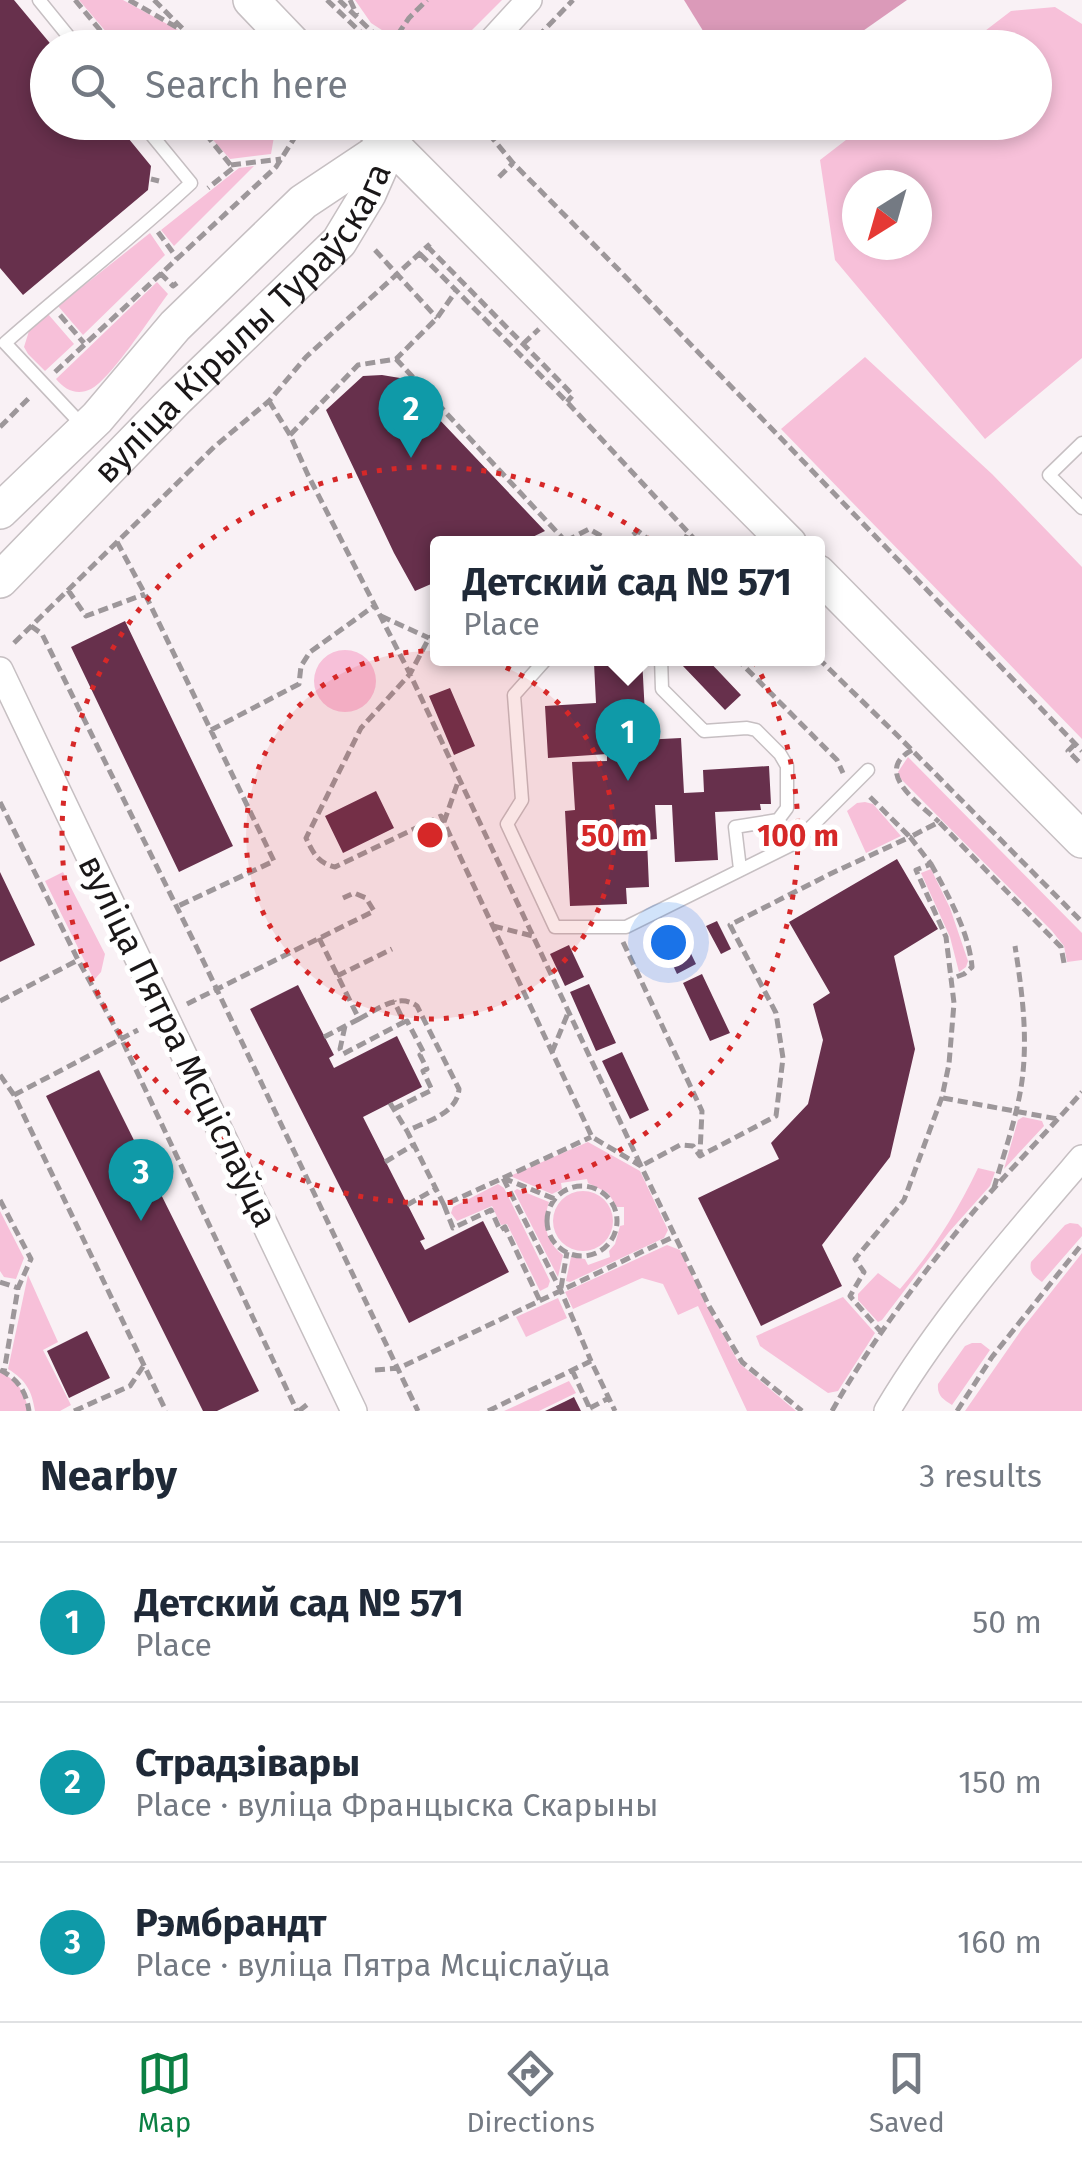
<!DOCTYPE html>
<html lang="en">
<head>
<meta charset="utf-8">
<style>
  body { margin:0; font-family:"Fira Sans",sans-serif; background:#f2f2f3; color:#1f2937 }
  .compass { position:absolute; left:842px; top:170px; width:90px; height:90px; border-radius:50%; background:#fff; box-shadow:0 5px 15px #0003; rotate:217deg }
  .you { position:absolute; left:668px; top:942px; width:35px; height:35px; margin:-25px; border:8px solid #fff; border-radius:50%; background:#1a73e8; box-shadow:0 0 0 15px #1a73e833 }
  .badge { display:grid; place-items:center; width:65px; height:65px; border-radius:50%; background:#0b8043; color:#fff; font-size:32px; font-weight:700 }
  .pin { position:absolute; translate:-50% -82px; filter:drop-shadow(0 2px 5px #0008) }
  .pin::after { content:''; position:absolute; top:52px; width:35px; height:30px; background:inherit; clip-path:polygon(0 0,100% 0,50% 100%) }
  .popup { position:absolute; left:430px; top:536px; width:395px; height:130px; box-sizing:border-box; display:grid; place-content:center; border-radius:10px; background:#fff; filter:drop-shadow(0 2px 8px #0005); font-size:32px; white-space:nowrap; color:#747a83 }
  .popup b { font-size:38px; color:#1f2937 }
  .popup::after { content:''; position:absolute; left:50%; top:100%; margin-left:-20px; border:20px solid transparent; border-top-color:#fff }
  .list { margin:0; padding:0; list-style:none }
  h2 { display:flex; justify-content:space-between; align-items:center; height:130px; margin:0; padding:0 40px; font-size:42px }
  h2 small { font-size:32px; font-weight:400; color:#747a83 }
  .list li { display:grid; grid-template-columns:65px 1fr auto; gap:30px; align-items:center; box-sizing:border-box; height:160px; padding:0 40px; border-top:2px solid #e0e1e3 }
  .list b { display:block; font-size:38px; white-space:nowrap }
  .list p { margin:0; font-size:32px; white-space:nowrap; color:#747a83 }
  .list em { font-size:32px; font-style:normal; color:#747a83 }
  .icon { flex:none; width:55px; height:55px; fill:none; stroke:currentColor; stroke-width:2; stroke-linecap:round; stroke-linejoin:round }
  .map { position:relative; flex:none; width:1082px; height:1411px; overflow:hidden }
  .search { position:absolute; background:#fff; box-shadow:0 5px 15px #0003; left:30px; right:30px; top:30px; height:110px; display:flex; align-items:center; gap:25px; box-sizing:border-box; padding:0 35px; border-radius:55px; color:#747a83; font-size:38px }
  .sheet { height:610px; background:#fff }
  nav { display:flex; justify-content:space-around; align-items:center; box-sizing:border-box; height:140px; border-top:2px solid #e0e1e3; background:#fff; font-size:28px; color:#747a83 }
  nav a { display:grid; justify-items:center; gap:5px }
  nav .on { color:#0b8043 }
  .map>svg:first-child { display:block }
</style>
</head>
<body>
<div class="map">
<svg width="1082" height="1411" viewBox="0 0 1082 1411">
  <rect width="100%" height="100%" fill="#f9f1f5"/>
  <!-- green -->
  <path fill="#f7c0d9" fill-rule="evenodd" d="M79,0H123L180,31L196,47H119Z
    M355,0H502L454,48L408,47L371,23Z
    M1055,7L1082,24V358L985,439L835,260L820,160L868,123L1034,122V48L964,47L1011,11ZM917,185V245H857V185Z
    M198,123H270L275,131L271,154L230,159Z
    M254,166L174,246L161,230L239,168Z
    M150,233L165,255L83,335L58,306Z
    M157,282L168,294C153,314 110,380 91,389C77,396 65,390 56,379Z
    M48,314L74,344L45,371L28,354L24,347L29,331Z
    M865,357L992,474L1082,567V739L781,429Z
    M314 681a31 31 0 1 1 62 0a31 31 0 1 1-62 0Z
    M908,757L1082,933V960L1067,962L1064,946L1052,931L901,779L898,772Z
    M865,802L873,804L901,836L866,853L847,811L857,803Z
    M931,869L950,908L968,961L966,967L959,972L950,937L921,873Z
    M63,872L105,954L101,972L94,980L45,881Z
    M1023,1117L1042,1121L1044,1126L1004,1169L1018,1120Z
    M588,1142L640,1171L668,1230L664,1238L570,1282L566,1281L571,1257L585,1259L588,1265L610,1257L609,1251L615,1244L620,1226L624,1225V1207H617L608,1193L588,1183L587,1179L561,1183L562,1189L552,1194L510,1176Z
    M978,1168L995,1172L990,1186L949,1232L882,1320L878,1322L858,1300V1294L878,1273L900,1289C933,1250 956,1214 978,1168Z
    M498,1184L504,1188L550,1281L548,1287L540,1291L507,1224L501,1225L492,1206L457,1221L451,1213L453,1207Z
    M517,1189L549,1202C542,1223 545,1241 563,1255L558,1277L514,1191Z
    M553 1221a30 30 0 1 1 60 0a30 30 0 1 1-60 0Z
    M0,1211L24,1258L16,1279L4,1277L0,1271Z
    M1070,1223L1078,1224L1082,1228V1236L1042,1282C1034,1276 1029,1273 1031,1262L1065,1225Z
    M667,1245L680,1250L708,1308L739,1363L796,1411H747L698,1306L678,1315L663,1284L642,1278L573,1309L565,1292Z
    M1082,1253V1411H965L1022,1329Z
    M28,1275L58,1342L43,1350L71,1405L60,1411H35C32,1391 26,1380 8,1369Z
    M843,1297L875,1333L838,1391L828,1393L760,1346L756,1336Z
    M558,1298L567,1318L526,1337L516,1317Z
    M972,1343H981L990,1350L952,1405C943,1399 937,1396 938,1384L965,1346Z
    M0,1372C17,1380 26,1392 28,1411H0Z
    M569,1381L576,1393L539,1411H504Z"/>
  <!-- forest -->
  <path fill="#db9ab9" d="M684,0H907L840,47L733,48L705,34Z"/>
  <!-- building -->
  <path fill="#67304c" d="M0,0H14L54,48H48V122H115L151,166L148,190L23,295L0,268Z
    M382,375L400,378L545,531L518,544H438V581L415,591L394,553L326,410L363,376Z
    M125,621L233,846L179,872L71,647Z
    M602,658H642L645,715L622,716L623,741L681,738L684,793L704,792L703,770L769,766L771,804H760L761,810L715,812L718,860L675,862L672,805H655L657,839L647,840L649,887L626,888L627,904L570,906L565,811L575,810L572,762L607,761V754L548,758L545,706L596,703L594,663L602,661Z
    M689,658H706L741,695L725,710L682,665Z
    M450,688L475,746L454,755L429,696Z
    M376,791L394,828L343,853L325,816Z
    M897,859L938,929L894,956L915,1049L890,1157L822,1245L842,1286L761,1326L698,1198L779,1159L771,1143L808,1104L823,1040L813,1004L830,993L789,922Z
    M0,872L35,945L0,962Z
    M717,921L731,949L721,954L706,926Z
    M681,933L696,964L677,974L662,942Z
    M569,945L584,977L565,986L550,954Z
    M702,974L730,1033L710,1041L683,983Z
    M589,984L616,1043L596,1051L570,992Z
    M298,985L334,1055L329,1058L334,1068L397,1036L422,1087L363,1117L425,1239L420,1241L425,1250L483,1221L509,1272L409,1323L250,1009Z
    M622,1052L649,1110L630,1119L602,1061Z
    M99,1070L259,1391L217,1411H203L46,1096Z
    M87,1331L110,1378L69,1398L47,1351Z
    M574,1397L581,1411H545L564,1402Z"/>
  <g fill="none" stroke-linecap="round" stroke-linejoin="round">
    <defs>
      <path id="service" d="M39,0L78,48
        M83,426L5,343C66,289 131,239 191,183L141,122
        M1082,443L1049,475L1082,508
        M547,658L514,695L522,800L507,824L555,927H626L795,843L868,770
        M661,658L662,689L704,731L747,728L756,730L780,754L787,766V808L778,820L735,827L740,869"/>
      <path id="minor" d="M485,48L529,0
        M390,144L412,122
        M0,670L354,1411
        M887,1411C941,1320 1013,1238 1082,1158"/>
      <g id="secondary">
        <path d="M251,0L297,48"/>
        <path d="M369,122L789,544"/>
        <path d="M0,511L97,418L175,326L303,202L390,144"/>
        <path d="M818,573L1082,840"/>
        <path id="s1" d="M0,580L175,400L339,242L368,194L390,144"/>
      </g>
    </defs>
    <!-- service casing -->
    <use href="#service" stroke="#c6bfc2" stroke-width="15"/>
    <!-- minor casing -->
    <use href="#minor" stroke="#c6bfc2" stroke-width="28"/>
    <!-- secondary casing -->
    <use href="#secondary" stroke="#c6bfc2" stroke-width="38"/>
    <!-- path -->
    <path stroke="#9d979a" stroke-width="5" stroke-dasharray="10 5" stroke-linecap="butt" d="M75,0L115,48
      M129,0L178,28
      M154,0L202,48
      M327,0L377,48
      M339,0L389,48
      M350,0L357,15
      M389,47L409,18L427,0
      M527,48L573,0
      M196,122L233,168L208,188
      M479,122L513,163L618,269L1082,751
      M231,165L281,159
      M499,177L513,163
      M151,179L159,181
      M158,232L177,258
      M427,246L573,395L567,402
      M375,250L437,318
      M420,254L567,402L699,544
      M160,273L173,286L177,283
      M60,315L84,343
      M523,344L539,329
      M396,359L568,544
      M55,372L276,167L295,137L280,122
      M269,401L290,435L308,475L410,674L641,1166L680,1145L693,1146L700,1156L776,1116L783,1058L776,1013L730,925L830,874L910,837L931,864L916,870L946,937L954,1003L949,1064L942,1097L904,1200L855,1259L864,1272L850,1296L882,1333
      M0,427L30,397
      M290,435L358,365L396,359L437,318L456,291
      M566,541L589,529L615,544
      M117,542L145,594L274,861L176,907
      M621,544L638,531L654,544
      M683,544L689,531
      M68,590L86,616L145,594
      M381,616L429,638
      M31,626L42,634L198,950L418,1411
      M438,633L429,638L410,674L361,728L306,838C313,853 318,863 335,867L441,816L592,1137L641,1166L709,1306L742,1362L802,1411
      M14,643L214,447L269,401L306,357L430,244
      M736,658L837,760L843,773
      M818,658L900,738L1082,922
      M211,730L299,684L301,666L310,652L374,606
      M1075,744L1068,751L1082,765
      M912,750C872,772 919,803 939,822
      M870,797L910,837L939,822L1061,947L1064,963
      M0,802L78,960L121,1038L297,1411
      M444,822L459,779
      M931,864C948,895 969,932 972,967L964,974L951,979
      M493,926L533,936
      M319,938L359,1019C377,1010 398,992 417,1006L459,1089C457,1114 427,1121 407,1131L444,1205L503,1178L561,1291L591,1361
      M623,942L702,1111L700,1153
      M337,976L392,949
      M0,1001L78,960
      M187,1004L374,911L366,898L354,893L343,898
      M345,1026L340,1049L343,1054L404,1022L394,1001
      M324,1037L359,1019
      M552,1052L568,1013
      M0,1075L14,1095L166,1411
      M14,1095L138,1030
      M943,1098L1058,1119
      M390,1103L407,1131
      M394,1109L432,1090L423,1071L427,1069L420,1055L424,1053L407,1021L404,1022
      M385,1162L413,1145
      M503,1178L591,1137
      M503,1178L555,1199
      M547 1221a35 35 0 1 1 70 0a35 35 0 1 1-70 0Z
      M994,1188C1004,1153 1017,1117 1022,1081C1028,1035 1022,991 1015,946
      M0,1200L31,1259L18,1288L4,1372
      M407,1205L435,1189
      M444,1205L453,1228L491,1210L500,1230L505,1227L540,1301
      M0,1282L18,1288
      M561,1288L567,1252
      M0,1370C18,1379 26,1391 29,1411
      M375,1370L399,1368L675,1236
      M572,1370L591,1411
      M590,1408L609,1398
      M74,1411L130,1386L144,1365
      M299,1411L309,1403
      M488,1411L591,1361L615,1411
      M832,1411C868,1347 913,1286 959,1229C998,1181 1042,1138 1082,1092
      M957,1411L992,1357L1082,1244"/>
    <!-- service -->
    <use href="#service" stroke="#fff" stroke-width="12"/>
    <!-- minor -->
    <use href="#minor" stroke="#fff" stroke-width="25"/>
    <!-- secondary -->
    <use href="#secondary" stroke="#fff" stroke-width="35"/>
  </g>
  <!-- distance rings -->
  <circle cx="430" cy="835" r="184" fill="#d62828" fill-opacity=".12"/>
  <g fill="none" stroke="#d62828" stroke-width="5" stroke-dasharray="5 10">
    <circle cx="430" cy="835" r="184"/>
    <circle cx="430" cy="835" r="368"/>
  </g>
  <g text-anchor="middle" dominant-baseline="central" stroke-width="10" stroke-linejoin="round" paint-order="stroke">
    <!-- street labels -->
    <g font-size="35" fill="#1a1718" stroke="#fff">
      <text stroke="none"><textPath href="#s1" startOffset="355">вуліца Кірылы Тураўскага</textPath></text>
      <text transform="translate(178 1041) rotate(64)">вуліца Пятра Мсціслаўца</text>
    </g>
  </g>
  <circle cx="430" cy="835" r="15" fill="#d62828" stroke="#fff" stroke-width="5"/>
  <g font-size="30" text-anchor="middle" font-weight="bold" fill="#d62828" stroke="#fff" stroke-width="10" stroke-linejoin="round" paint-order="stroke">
    <text x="614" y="846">50 m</text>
    <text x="798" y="846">100 m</text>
  </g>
</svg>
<svg class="compass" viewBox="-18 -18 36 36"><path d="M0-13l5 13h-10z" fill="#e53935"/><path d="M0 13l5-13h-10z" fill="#747a83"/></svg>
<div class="you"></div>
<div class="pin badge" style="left:628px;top:781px;background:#0f9aa8">1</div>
<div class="popup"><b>Детский сад № 571</b>Place</div>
<div class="pin badge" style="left:411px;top:458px;background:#0f9aa8">2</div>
<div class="pin badge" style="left:141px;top:1221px;background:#0f9aa8">3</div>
<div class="search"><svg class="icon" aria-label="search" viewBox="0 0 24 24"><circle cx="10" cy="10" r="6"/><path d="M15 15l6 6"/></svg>Search here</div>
</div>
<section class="sheet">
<h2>Nearby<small>3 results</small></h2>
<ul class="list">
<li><span class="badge" style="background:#0f9aa8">1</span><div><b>Детский сад № 571</b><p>Place</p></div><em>50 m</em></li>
<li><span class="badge" style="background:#0f9aa8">2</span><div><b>Страдзівары</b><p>Place · вуліца Францыска Скарыны</p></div><em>150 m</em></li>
<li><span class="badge" style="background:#0f9aa8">3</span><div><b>Рэмбрандт</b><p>Place · вуліца Пятра Мсціслаўца</p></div><em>160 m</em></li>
</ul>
</section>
<nav>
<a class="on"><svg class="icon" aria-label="map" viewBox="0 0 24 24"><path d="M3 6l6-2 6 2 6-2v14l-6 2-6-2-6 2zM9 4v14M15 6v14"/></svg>Map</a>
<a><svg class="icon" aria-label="directions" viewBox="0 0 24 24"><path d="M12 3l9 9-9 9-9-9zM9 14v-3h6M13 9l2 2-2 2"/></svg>Directions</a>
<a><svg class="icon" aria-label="saved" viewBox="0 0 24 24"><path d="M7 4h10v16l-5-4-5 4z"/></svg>Saved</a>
</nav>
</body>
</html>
